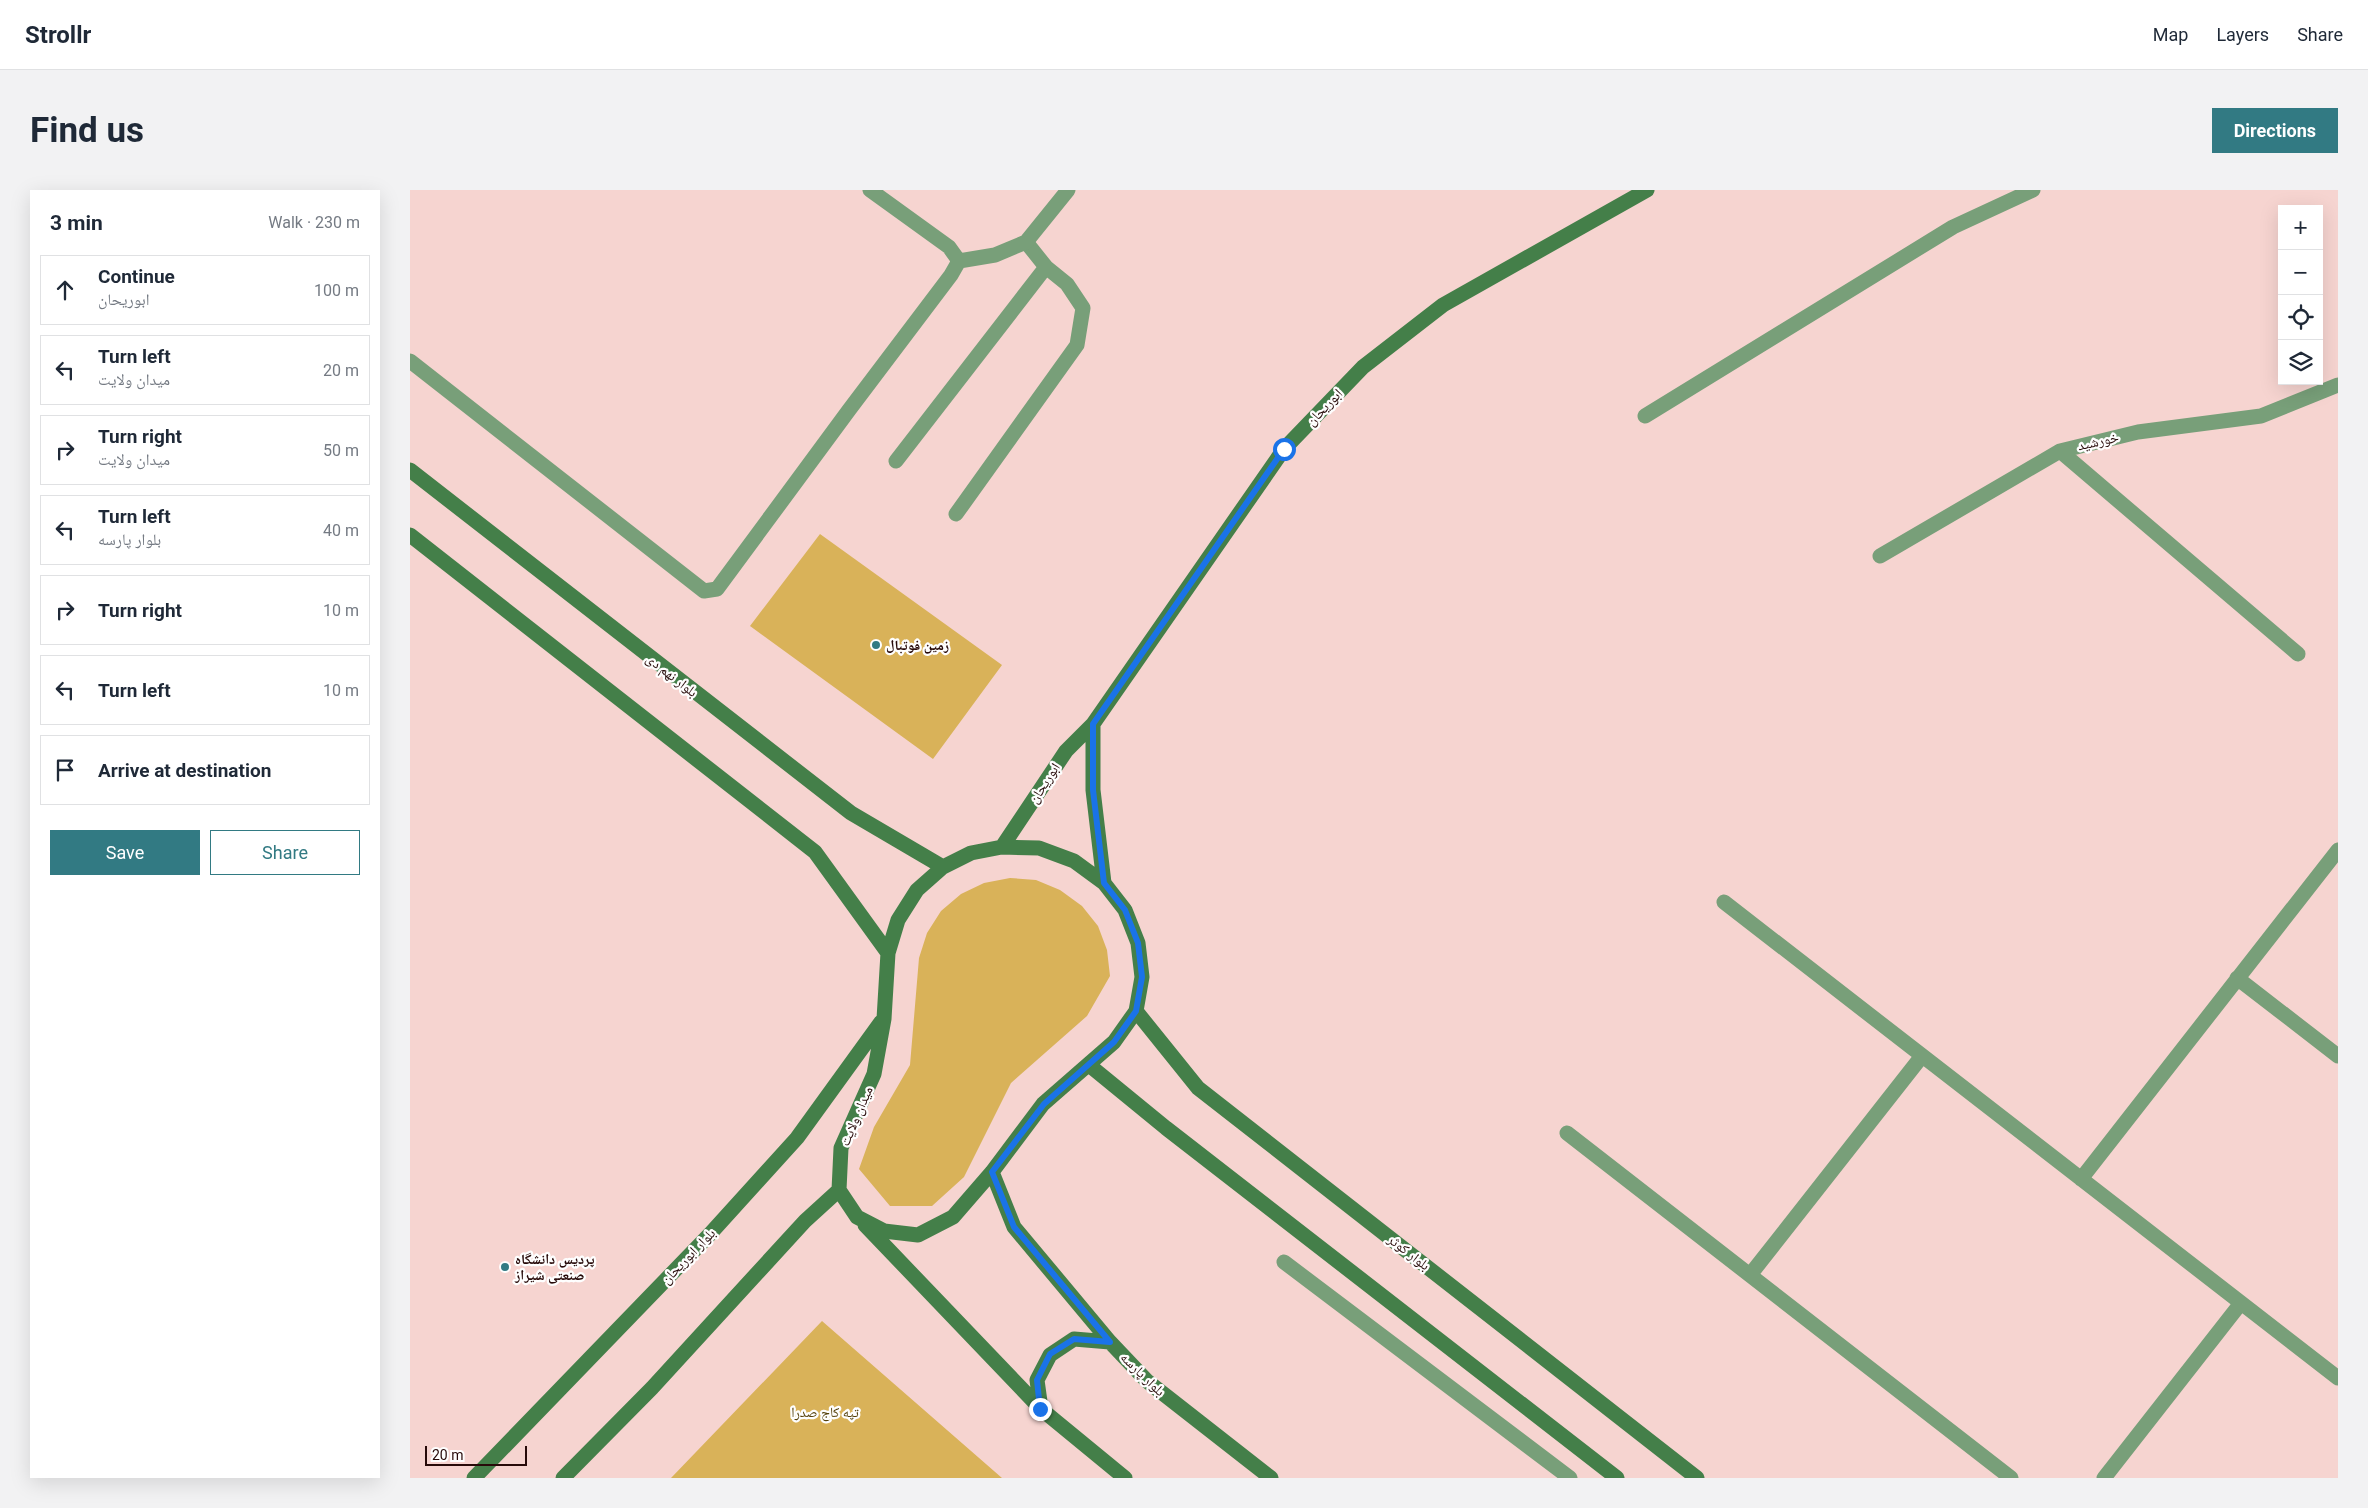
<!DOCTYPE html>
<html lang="en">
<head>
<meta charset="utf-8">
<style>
  body { margin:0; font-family:Roboto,"Noto Naskh Arabic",sans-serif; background:#f2f2f3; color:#1f2937 }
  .controls { position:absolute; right:15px; top:15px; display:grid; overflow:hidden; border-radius:0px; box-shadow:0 5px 20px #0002 }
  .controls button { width:45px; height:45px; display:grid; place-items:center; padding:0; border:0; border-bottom:1px solid #e0e1e3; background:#fff; color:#1f2937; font:25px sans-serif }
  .scale { position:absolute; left:15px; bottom:12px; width:102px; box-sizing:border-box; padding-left:5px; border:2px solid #270a09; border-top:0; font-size:14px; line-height:18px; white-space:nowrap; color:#270a09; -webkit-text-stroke:4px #fefefe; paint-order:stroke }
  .stop { position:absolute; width:15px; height:15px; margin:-11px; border:4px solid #1a73e8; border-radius:50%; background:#fff }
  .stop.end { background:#1a73e8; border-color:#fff; box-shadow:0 1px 5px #0008 }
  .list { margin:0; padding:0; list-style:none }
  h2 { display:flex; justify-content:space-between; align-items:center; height:65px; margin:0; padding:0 20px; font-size:21px }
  h2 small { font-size:16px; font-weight:400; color:#747a83 }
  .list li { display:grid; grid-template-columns:32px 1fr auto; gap:15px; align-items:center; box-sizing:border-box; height:70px; margin:0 10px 10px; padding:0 10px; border:1px solid #e0e1e3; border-radius:0px }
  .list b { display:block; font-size:19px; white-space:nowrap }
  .list p { margin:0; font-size:16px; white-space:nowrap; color:#747a83 }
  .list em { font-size:16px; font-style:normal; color:#747a83 }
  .actions { display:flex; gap:10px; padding:15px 20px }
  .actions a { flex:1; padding:11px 0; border:1px solid #327a83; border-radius:0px; text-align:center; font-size:18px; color:#327a83 }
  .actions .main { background:#327a83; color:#fff }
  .icon { flex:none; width:28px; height:28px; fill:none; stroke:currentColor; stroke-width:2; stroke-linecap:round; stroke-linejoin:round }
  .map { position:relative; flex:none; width:1928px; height:1288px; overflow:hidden; border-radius:0px }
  header { display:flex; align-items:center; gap:30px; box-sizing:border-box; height:70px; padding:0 25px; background:#fff; border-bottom:1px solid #e0e1e3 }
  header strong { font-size:24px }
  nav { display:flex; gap:28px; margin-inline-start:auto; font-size:18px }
  .intro { display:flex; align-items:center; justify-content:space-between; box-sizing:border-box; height:120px; padding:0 30px }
  h1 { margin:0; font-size:35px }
  .button { padding:12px 22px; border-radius:0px; background:#327a83; color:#fff; font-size:18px; font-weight:700 }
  main { display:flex; gap:30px; padding:0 30px }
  aside { flex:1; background:#fff; border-radius:0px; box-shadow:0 5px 20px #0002 }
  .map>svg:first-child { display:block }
</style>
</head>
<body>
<header>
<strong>Strollr</strong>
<nav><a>Map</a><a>Layers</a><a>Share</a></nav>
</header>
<div class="intro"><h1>Find us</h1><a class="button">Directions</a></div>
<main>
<aside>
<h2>3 min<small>Walk · 230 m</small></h2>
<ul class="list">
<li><svg class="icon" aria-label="ahead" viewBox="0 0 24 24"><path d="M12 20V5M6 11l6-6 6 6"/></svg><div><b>Continue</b><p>ابوریحان</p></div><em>100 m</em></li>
<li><svg class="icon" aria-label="left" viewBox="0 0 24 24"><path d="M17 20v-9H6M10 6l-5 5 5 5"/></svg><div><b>Turn left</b><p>میدان ولایت</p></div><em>20 m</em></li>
<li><svg class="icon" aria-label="right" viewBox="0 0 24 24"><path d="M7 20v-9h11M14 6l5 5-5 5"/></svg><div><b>Turn right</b><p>میدان ولایت</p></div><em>50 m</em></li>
<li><svg class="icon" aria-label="left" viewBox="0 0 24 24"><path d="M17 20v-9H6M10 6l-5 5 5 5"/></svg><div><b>Turn left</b><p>بلوار پارسه</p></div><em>40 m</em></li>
<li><svg class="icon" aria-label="right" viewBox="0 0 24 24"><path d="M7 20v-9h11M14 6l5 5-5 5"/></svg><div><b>Turn right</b></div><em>10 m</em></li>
<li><svg class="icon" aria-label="left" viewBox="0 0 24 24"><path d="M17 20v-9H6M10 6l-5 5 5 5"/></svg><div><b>Turn left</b></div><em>10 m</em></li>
<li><svg class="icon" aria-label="arrive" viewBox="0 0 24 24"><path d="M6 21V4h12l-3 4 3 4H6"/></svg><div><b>Arrive at destination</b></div></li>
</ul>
<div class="actions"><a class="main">Save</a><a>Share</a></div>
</aside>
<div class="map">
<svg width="1928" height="1288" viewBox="0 0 1928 1288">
  <rect width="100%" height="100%" fill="#f6d4d0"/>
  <!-- green -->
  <path fill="#d9b259" d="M410,344L592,475L523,569L340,436Z
    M600,688L626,690L650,700L672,716L688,736L697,760L700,786L677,826L601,893L554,987L522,1016H480L449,979L464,937L500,875L509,768L517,743L531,721L551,704L574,693Z
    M412,1131L592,1288H261Z"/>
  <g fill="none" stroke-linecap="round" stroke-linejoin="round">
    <!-- lane -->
    <path stroke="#789f79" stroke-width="15" d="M486,271L636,77
      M546,324L667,155L673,118L657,94L636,77L616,52"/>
    <!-- street -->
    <path stroke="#789f79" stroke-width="15" d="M549,71L585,65L616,52L658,0
      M0,171L294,401L307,399L439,220L541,85L549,71L539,57L460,0
      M1235,226L1543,37L1623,0
      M1650,261L1888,464
      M1470,366L1650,261L1728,242L1851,226L1928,195
      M1314,712L1928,1188
      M1827,788L1928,866
      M1157,943L1601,1288
      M1671,989L1928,660
      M874,1072L1160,1288
      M1340,1085L1512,866
      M1694,1288L1831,1113"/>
    <!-- secondary -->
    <path stroke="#447f49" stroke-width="15" d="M0,280L441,623L533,677
      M0,345L405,662L478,763
      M683,534V600L694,693
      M592,657L629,658L664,671L694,693L715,720L728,753L732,787L726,821L704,852L633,914L582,982L543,1027L508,1045L474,1041L447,1027L429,1000L431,958L464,884L474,829L478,763L488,730L507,700L533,677L561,663Z
      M592,657L656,561L683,534L874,259L953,177L1033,115L1237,0
      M726,821L788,898L1287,1288
      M679,875L756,938L1207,1288
      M582,982L604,1037L700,1152L737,1191L861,1288
      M455,1035L631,1219L715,1288
      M631,1219L627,1190L640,1165L664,1149L700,1152
      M64,1288L300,1044L387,948L471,832
      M153,1288L242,1198L395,1031L429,1000"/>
  </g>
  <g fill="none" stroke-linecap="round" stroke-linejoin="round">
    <!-- route -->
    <path stroke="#1a73e8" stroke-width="6" d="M630,1219L627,1190L640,1164L664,1149L700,1152L604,1037L582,982L634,914L704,852L726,821L732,787L728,753L715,720L694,693L683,600V534L874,259"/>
  </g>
  <!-- markers -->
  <g fill="#327a83" stroke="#fefefe" stroke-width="2">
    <circle cx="466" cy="455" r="5"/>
    <circle cx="95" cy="1077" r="5"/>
  </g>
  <g text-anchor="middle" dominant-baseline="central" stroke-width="4.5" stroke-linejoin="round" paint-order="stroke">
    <!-- street labels -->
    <g font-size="14" fill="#270a09" stroke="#fefefe">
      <text transform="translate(914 217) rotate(-46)">ابوریحان</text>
      <text transform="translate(1688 251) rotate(-13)">خورشید</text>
      <text transform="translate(262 485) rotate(38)">بلوار نهم دی</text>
      <text transform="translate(634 593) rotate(-57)">ابوریحان</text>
      <text transform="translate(446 926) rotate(-67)">میدان ولایت</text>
      <text transform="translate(999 1062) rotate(38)">بلوار کوثر</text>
      <text transform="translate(278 1066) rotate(-46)">بلوار ابوریحان</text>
      <text transform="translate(733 1184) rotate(44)">بلوار پارسه</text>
    </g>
    <!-- poi labels -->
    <g font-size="14" font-weight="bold" fill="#270a09" stroke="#fefefe" text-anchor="start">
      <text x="476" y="455">زمین فوتبال</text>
      <text x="105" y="1069">پردیس دانشگاه<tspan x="105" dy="16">صنعتی شیراز</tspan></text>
    </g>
    <!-- park labels -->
    <g font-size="14" fill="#543f08" stroke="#fefefe">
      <text x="415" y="1222">تپه کاج صدرا</text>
    </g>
  </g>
</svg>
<div class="controls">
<button>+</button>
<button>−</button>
<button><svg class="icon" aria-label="locate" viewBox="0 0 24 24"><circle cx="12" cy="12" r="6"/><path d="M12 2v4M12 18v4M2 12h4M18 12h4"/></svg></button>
<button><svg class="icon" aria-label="layers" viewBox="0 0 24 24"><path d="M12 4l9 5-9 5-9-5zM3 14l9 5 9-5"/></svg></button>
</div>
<div class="scale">20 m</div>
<div class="stop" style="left:874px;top:259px"></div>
<div class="stop end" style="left:630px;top:1219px"></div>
</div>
</main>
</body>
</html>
